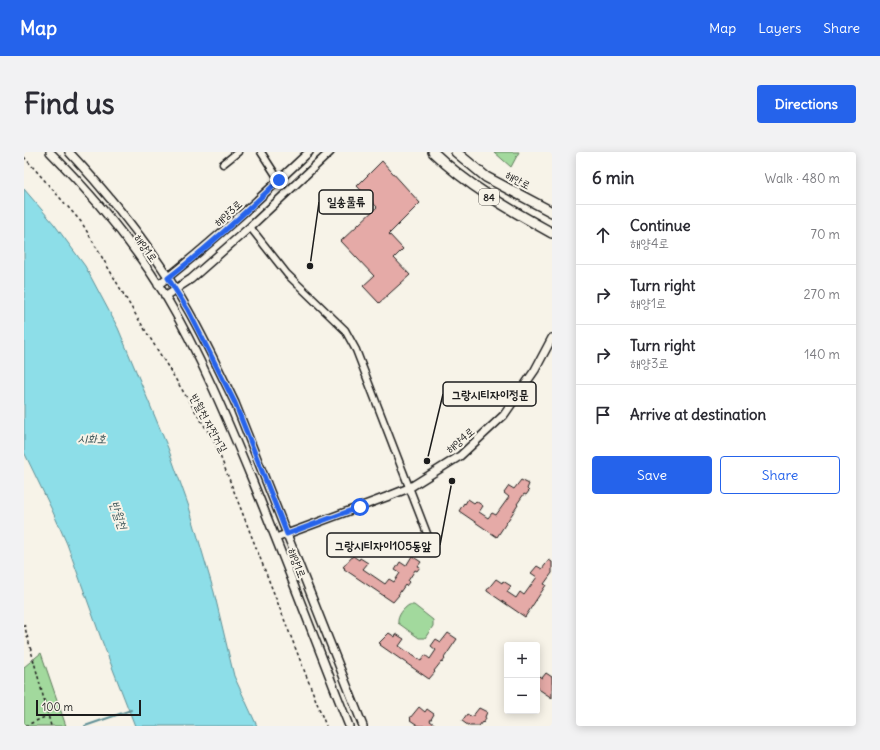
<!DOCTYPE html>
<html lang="en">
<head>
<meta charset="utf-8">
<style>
  body { margin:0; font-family:Delius,"Poor Story",sans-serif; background:#f2f2f3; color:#2b2b33 }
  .controls { position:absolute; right:12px; bottom:12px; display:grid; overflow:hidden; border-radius:4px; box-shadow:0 2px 10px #0003 }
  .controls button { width:36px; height:36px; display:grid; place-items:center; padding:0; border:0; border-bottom:1px solid #e1e1e2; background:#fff; color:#2b2b33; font:20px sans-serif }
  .scale { position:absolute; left:12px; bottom:10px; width:105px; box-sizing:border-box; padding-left:4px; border:2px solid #1c1c1c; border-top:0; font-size:11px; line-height:14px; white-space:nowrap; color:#1c1c1c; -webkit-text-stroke:3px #f7f3e8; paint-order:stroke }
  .stop { position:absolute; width:12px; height:12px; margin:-9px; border:3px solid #2563eb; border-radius:50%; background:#fff }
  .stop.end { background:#2563eb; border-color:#fff; box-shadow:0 1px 4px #0008 }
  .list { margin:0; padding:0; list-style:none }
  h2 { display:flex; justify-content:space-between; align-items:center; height:52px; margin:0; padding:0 16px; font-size:17px }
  h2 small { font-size:13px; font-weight:400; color:#7c7c81 }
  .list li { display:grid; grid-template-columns:26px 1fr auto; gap:12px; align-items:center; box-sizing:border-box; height:60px; padding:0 16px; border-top:1px solid #e1e1e2 }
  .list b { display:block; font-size:15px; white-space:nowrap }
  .list p { margin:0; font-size:13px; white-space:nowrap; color:#7c7c81 }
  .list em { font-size:13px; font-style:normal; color:#7c7c81 }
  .actions { display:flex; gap:8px; padding:12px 16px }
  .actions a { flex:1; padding:9px 0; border:1px solid #2563eb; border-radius:4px; text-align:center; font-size:14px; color:#2563eb }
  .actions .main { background:#2563eb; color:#fff }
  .icon { flex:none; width:22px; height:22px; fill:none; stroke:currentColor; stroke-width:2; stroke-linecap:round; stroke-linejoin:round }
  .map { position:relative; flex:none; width:528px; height:574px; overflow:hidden; border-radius:4px }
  header { display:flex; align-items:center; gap:24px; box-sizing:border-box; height:56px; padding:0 20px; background:#2563eb; color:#fff }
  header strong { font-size:19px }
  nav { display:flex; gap:22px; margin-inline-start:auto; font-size:14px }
  .intro { display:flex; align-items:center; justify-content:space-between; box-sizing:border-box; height:96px; padding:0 24px }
  h1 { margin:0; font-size:28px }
  .button { padding:10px 18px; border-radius:4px; background:#2563eb; color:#fff; font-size:14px; font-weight:700 }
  main { display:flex; gap:24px; padding:0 24px }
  aside { flex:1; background:#fff; border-radius:4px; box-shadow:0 2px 10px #0003 }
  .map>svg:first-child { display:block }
</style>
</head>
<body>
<header>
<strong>Map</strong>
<nav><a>Map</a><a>Layers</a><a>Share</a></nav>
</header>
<div class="intro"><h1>Find us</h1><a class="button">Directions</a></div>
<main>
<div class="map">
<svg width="528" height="574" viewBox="0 0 528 574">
  <rect width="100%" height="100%" fill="#f7f3e8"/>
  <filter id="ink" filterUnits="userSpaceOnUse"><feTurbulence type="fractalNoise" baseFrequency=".025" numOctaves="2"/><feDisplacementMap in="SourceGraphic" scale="8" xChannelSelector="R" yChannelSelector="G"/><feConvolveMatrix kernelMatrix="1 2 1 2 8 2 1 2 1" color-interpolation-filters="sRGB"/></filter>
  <g filter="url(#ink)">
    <!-- green -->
    <path fill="#a2d99d" stroke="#5f7a5c" d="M470,0H495L487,15Z
      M385,453H390L409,468V474L401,486H395L374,471C373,464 380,456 385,453Z
      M17,501L42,574H0V515Z"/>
    <!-- water -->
    <path fill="#8ddee8" stroke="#609096" d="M0,37L30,72L61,114L94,176L144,296L165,355L190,440L210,524L233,574H111L78,489L43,392L28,358L0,300Z"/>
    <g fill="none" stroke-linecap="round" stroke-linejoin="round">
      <!-- stream -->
      <path stroke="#609096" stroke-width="2" d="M61,574L107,558"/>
    </g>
    <!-- building -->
    <path fill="#e5aaa7" stroke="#1c1c1c" d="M358,9L396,51L365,82L379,97L370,106L386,123L355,151L339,134L350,124L317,89L353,55L333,34Z
      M497,328L505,332L503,337L505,339L502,343L500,342L493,352L494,353L473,385L435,359L440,351L441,352L444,347L450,351L452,349L459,354L455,360L464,366L468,361L472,363L485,345L480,341L485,334L490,337Z
      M329,404L335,408L336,406L344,411L339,417L361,432L365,427L370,430L376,421L371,418L376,410L382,414L388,404L397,410L394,414L396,415L393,419L391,418L384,429L385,430L382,434L381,433L374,443H375L369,450L320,417L321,416L319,415Z
      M525,408L528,410V421L520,432L522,433L501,465L463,439V438L472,427L478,431L479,429L487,434L483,440L492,446L496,440L500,443L513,425L507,421L513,414L518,417Z
      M365,481L371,485L372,482L380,487L375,494L397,509L401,503L406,507L412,498L407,494L412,487L417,490L424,481L433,487L420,506L421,507L418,511L417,510L410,519L411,520L405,527L356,493L357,492L355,491Z
      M522,521L528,525V546L513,536V523L518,526Z
      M395,555L401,560L403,557L410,562L406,569L413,574H395L386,568L387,567L386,566Z
      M455,556L463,560L461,565L462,567L459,571L458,570L455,574H445L438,569L443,562L448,565Z"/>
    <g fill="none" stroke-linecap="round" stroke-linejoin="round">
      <defs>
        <path id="minor" d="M237,0L255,28
          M199,12L214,0
          M226,75L263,122L321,178L332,198L409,397"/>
        <path id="tertiary" d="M26,0C69,43 109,91 141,143C176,202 203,267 229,330C262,411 293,493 325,574
          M45,0C90,48 132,101 164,158C181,188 196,220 211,251L339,574
          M134,133C187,92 236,46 285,0
          M141,144L167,127L226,75L306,0
          M252,386L365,344L385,336L436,304L480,263L511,218L528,186"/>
        <path id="primary" d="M409,0C444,34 485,57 528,81
          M432,0L462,25L528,60"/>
      </defs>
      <!-- minor casing -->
      <use href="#minor" stroke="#1c1c1c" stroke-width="9"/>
      <!-- tertiary casing -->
      <use href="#tertiary" stroke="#1c1c1c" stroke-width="10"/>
      <!-- primary casing -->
      <use href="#primary" stroke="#1c1c1c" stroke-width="12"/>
      <!-- path -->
      <path stroke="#1c1c1c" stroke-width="1.5" stroke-dasharray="3 3" stroke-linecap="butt" d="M0,5L58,71L110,160L191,291L302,574
        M0,472L27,574
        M1,574L23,564"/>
      <!-- minor -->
      <use href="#minor" stroke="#f7f3e8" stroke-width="6"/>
      <!-- tertiary -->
      <use href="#tertiary" stroke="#f7f3e8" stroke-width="7"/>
      <!-- primary -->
      <use href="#primary" stroke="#f7f3e8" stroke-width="9"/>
    </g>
  </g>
  <g fill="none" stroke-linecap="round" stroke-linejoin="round" filter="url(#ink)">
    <!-- route -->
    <path stroke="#2563eb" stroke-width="5" d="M255,28C220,62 184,96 144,126L164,158L211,251L263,382L336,355"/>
  </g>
  <g text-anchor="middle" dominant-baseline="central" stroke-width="4" stroke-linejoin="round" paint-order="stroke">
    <!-- shield labels -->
    <rect fill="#f7f3e8" stroke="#5e5c59" stroke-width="1" x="455" y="37" width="20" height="16" rx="3"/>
    <g font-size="10" font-weight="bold" fill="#1c1c1c">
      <text x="465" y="45">84</text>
    </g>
    <!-- street labels -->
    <g font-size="11" fill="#1c1c1c" stroke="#f7f3e8">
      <text transform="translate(494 28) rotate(28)">해안로</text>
      <text transform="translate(204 61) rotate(-42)">해양3로</text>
      <text transform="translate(122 96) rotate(55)">해양1로</text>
      <text transform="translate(185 271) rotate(61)">반월천 자전거길</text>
      <text transform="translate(436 288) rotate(-40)">해양4로</text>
      <text transform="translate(273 411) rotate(69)">해양1로</text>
    </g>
    <!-- water labels -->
    <g font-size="12" font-style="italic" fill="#3e5659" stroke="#f7f3e8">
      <text x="68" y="286">시화호</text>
      <text transform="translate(95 363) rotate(71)">반월천</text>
    </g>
  </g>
  <!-- callouts -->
  <path fill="none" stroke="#1c1c1c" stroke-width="1.5" d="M286 114L295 50M403 309L419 242M428 329L416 393"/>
  <g fill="#1c1c1c" stroke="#f7f3e8" stroke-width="1.5">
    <circle cx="286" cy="114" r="4"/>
    <circle cx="403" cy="309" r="4"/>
    <circle cx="428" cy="329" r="4"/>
  </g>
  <g fill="#f7f3e8" stroke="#1c1c1c" stroke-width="1.5">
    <rect x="295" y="38" width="54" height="24" rx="4"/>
    <rect x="419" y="230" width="93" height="24" rx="4"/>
    <rect x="303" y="381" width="113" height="24" rx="4"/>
  </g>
  <g font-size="12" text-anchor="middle" font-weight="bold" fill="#1c1c1c">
    <text x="322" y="54">일송물류</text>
    <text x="466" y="247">그랑시티자이정문</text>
    <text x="359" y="398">그랑시티자이105동앞</text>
  </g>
</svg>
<div class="controls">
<button>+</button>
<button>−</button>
</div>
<div class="scale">100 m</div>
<div class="stop" style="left:336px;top:355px"></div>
<div class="stop end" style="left:255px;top:28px"></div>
</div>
<aside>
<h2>6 min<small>Walk · 480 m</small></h2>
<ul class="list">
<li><svg class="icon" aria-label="ahead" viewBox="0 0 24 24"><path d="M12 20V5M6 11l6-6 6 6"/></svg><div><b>Continue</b><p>해양4로</p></div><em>70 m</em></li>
<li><svg class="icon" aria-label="right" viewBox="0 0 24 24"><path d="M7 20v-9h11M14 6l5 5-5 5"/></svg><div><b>Turn right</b><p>해양1로</p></div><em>270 m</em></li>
<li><svg class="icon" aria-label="right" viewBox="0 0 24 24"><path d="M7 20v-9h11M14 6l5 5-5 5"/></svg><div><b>Turn right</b><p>해양3로</p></div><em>140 m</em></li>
<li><svg class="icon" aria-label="arrive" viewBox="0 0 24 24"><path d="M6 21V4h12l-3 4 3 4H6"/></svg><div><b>Arrive at destination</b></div></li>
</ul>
<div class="actions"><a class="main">Save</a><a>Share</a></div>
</aside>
</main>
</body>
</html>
